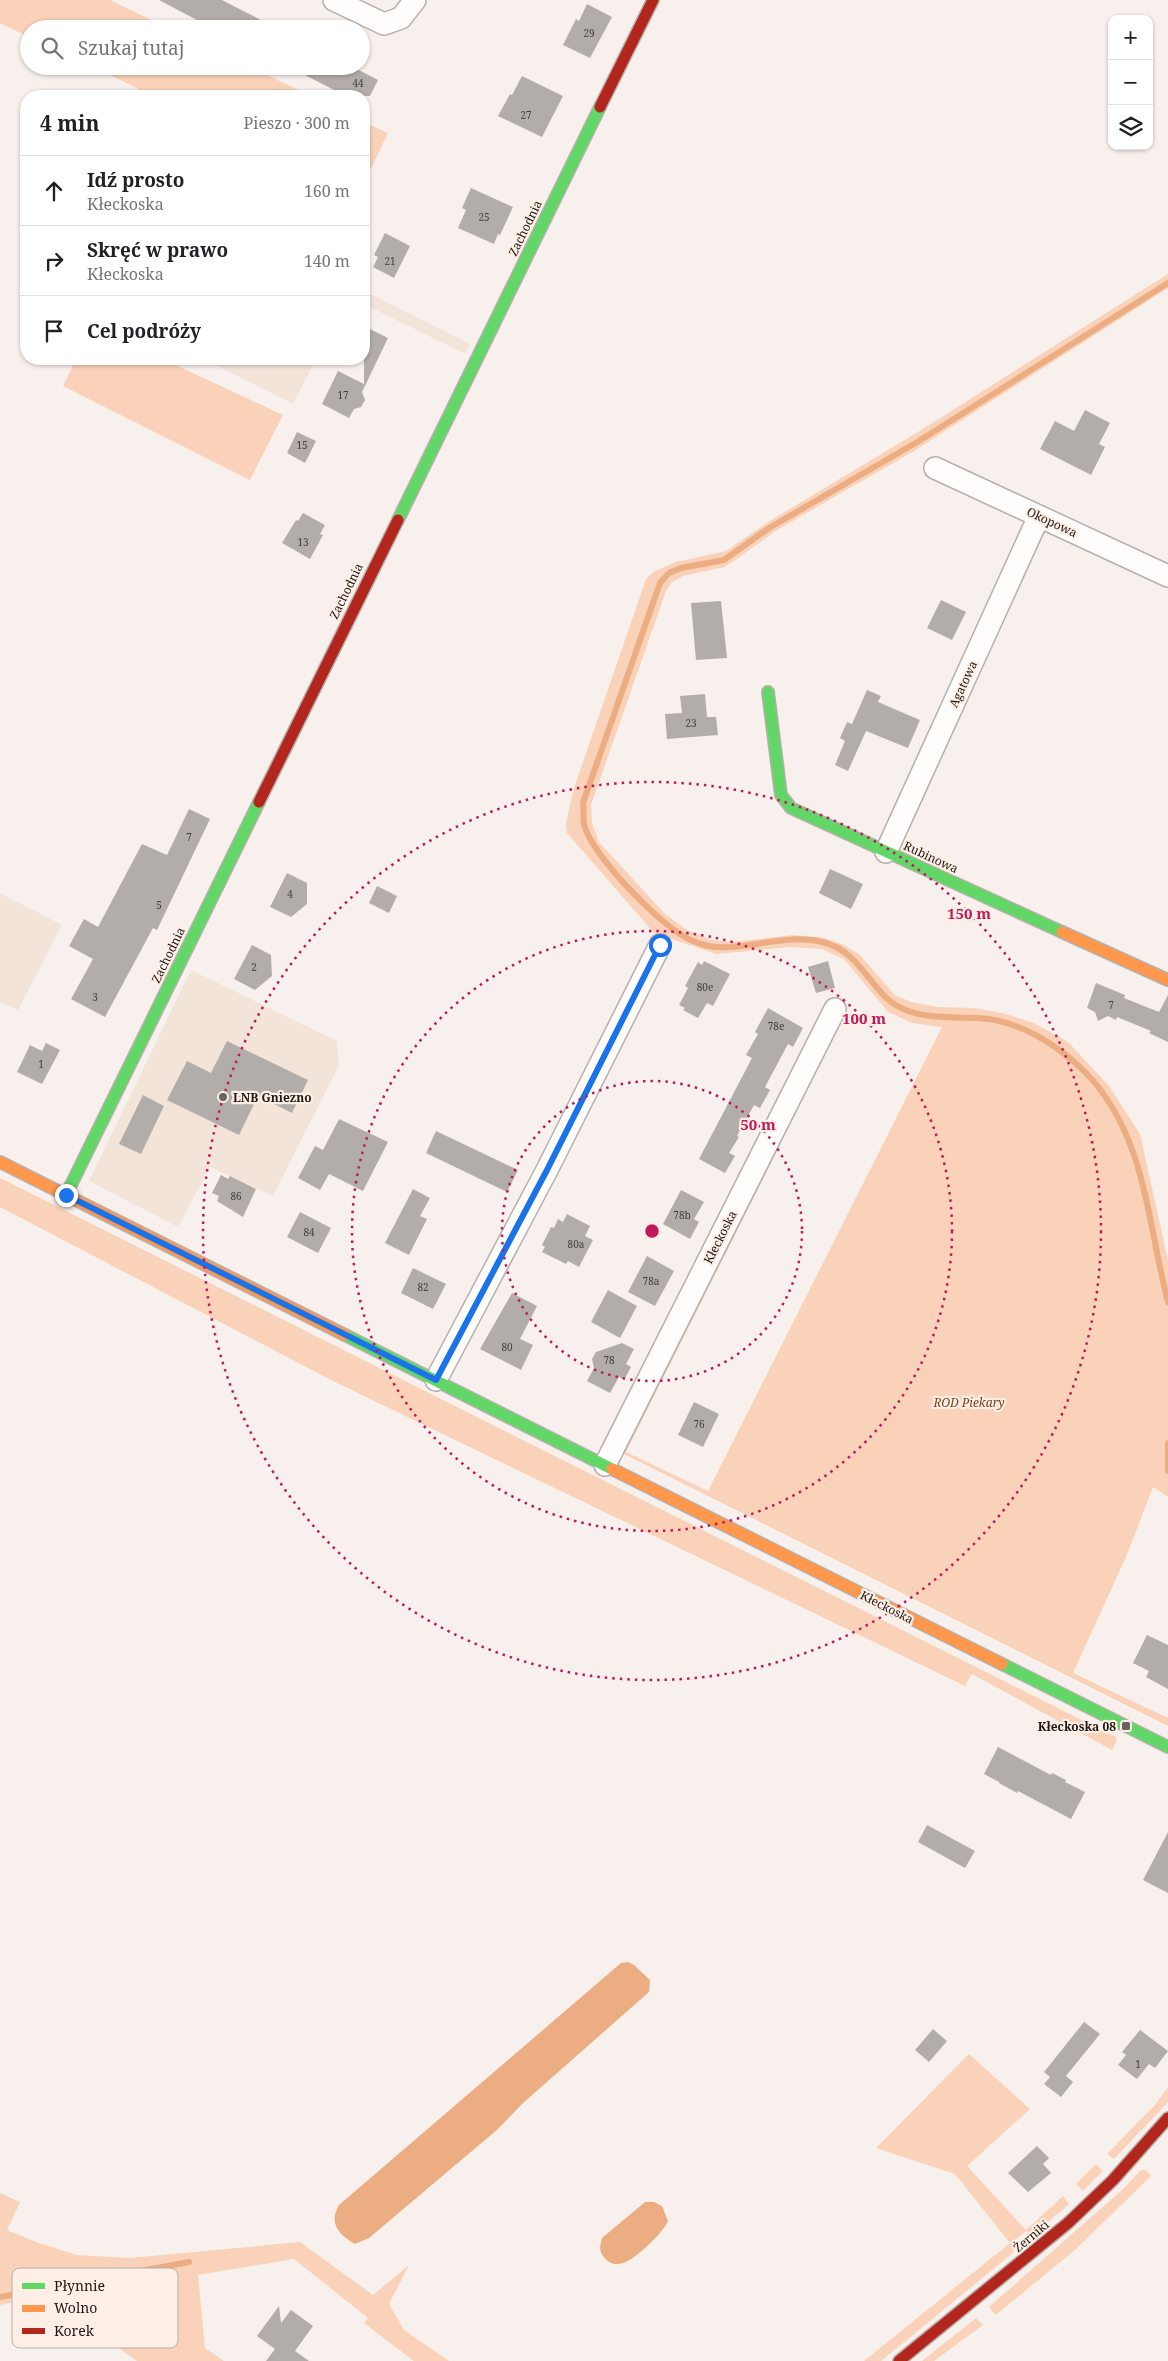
<!DOCTYPE html>
<html lang="pl">
<head>
<meta charset="utf-8">
<style>
  body { margin:0; font-family:"Noto Serif",serif; background:#f2f2f2; color:#202124 }
  .controls { position:absolute; right:15px; top:15px; display:grid; overflow:hidden; border-radius:10px; box-shadow:0 1px 4px #0004 }
  .controls button { width:45px; height:45px; display:grid; place-items:center; padding:0; border:0; border-bottom:1px solid #e0e0e0; background:#fff; color:#202124; font:25px sans-serif }
  .stop { position:absolute; width:15px; height:15px; margin:-11px; border:4px solid #1a73e8; border-radius:50%; background:#fff }
  .stop.end { background:#1a73e8; border-color:#fff; box-shadow:0 1px 5px #0008 }
  .list { margin:0; padding:0; list-style:none }
  h2 { display:flex; justify-content:space-between; align-items:center; height:65px; margin:0; padding:0 20px; font-size:21px }
  h2 small { font-size:16px; font-weight:400; color:#757577 }
  .list li { display:grid; grid-template-columns:32px 1fr auto; gap:15px; align-items:center; box-sizing:border-box; height:70px; padding:0 20px; border-top:1px solid #e0e0e0 }
  .list b { display:block; font-size:19px; white-space:nowrap }
  .list p { margin:0; font-size:16px; white-space:nowrap; color:#757577 }
  .list em { font-size:16px; font-style:normal; color:#757577 }
  .icon { flex:none; width:28px; height:28px; fill:none; stroke:currentColor; stroke-width:2; stroke-linecap:round; stroke-linejoin:round }
  .map { position:relative; flex:none; width:1168px; height:2361px; overflow:hidden }
  .search { position:absolute; background:#fff; box-shadow:0 1px 4px #0004; left:20px; top:20px; width:350px; height:55px; display:flex; align-items:center; gap:12px; box-sizing:border-box; padding:0 18px; border-radius:28px; color:#757577; font-size:19px }
  .panel { position:absolute; background:#fff; box-shadow:0 1px 4px #0004; left:20px; top:90px; width:350px; height:275px; border-radius:20px }
  .map>svg:first-child { display:block }
</style>
</head>
<body>
<div class="map">
<svg width="1168" height="2361" viewBox="0 0 1168 2361">
  <rect width="100%" height="100%" fill="#f8f0ec"/>
  <!-- built -->
  <path fill="#f3e4da" d="M364,291L470,344L465,354L364,304Z
    M203,359H316L293,404Z
    M0,893L62,925L18,1010L0,1002Z
    M191,970L337,1041L339,1065L273,1196L210,1167L178,1227L89,1181Z"/>
  <!-- green -->
  <path fill="#f9d2b9" d="M0,0H110L170,29H29V37L0,23Z
    M91,66H248L311,96H144L137,88Z
    M364,122L388,133L364,183Z
    M1168,274V288L914,451L777,530L734,561L724,567L683,576L672,582L666,591L591,805L592,823L599,842L665,914L687,930L711,940L733,942L793,935L825,938L844,945L859,954L895,995L911,1002L938,1007L975,1008L1006,1014L1034,1023L1068,1042L1109,1086L1140,1134L1168,1260V1497L1153,1487L1126,1557L1073,1673L1168,1718V1726L620,1452L741,1212L773,1159L626,1452L708,1491L942,1027L912,1023L888,1012L844,959L822,949L790,947L716,954L654,933L567,833L566,823L574,788L646,579L655,571L676,562L726,551L768,522L918,432Z
    M76,359H163L283,415L250,480L63,386Z
    M0,1178L1116,1737V1742L1112,1750L972,1674L965,1686L331,1380L0,1207Z
    M969,2054L1030,2109L967,2166L1026,2230L1063,2196L1069,2204L1032,2236L1026,2231L1011,2243L1014,2252L881,2361H864L1010,2243L955,2174L876,2148Z
    M1168,2087V2102L1114,2159L1107,2154L1155,2105Z
    M1096,2164L1103,2171L1083,2191L1076,2184Z
    M1141,2170H1146L1151,2176L1076,2249L996,2315L989,2307L1122,2190Z
    M0,2193L20,2202L7,2230L39,2243L77,2255L130,2258L300,2242L373,2295L409,2265L389,2304L404,2330L449,2361H414L364,2323L368,2318L294,2259L198,2275L205,2348L224,2361H137L45,2296L0,2305Z
    M976,2318L983,2325L934,2361H922Z"/>
  <!-- water -->
  <path fill="#ebad81" d="M628,1962L634,1965L650,1980L649,1992L523,2103L498,2129L369,2238L355,2244C339,2235 328,2223 339,2205L621,1963Z
    M645,2202H654L662,2206L668,2221C663,2233 636,2259 623,2263C615,2266 608,2263 603,2256C599,2250 600,2245 602,2238Z"/>
  <g fill="none" stroke-linecap="round" stroke-linejoin="round">
    <!-- stream -->
    <path stroke="#ebad81" stroke-width="6" d="M1168,283L919,441L769,528L724,560L681,568L669,573L660,583L583,803C584,810 583,818 584,824C590,853 658,923 685,937C693,942 708,947 718,947C752,949 788,933 822,942C862,951 870,993 901,1008C924,1019 952,1017 978,1018C1018,1020 1057,1044 1085,1072C1146,1134 1147,1222 1168,1302
      M1168,1443V1471
      M0,2297L189,2262"/>
  </g>
  <!-- building -->
  <path fill="#b3adaa" d="M159,0H222L278,29H214Z
    M587,4L612,17L590,58L563,45L576,19L579,21Z
    M287,66H351L378,80L370,96H346Z
    M522,76L563,96L542,137L498,116L510,94L512,95Z
    M471,188L513,207L500,235L498,234L494,244L458,228L466,210L462,208Z
    M385,233L410,246L394,278L373,267L378,257L374,255Z
    M364,326L388,338L362,392L365,400L361,407L354,409L349,418L322,404L338,371L364,384Z
    M1085,410L1110,423L1099,444L1105,447L1091,475L1040,449L1055,421L1074,431Z
    M297,432L316,441L305,463L287,453Z
    M303,513L325,525L320,534L323,535L310,559L282,543L296,520L298,521Z
    M941,600L966,612L952,640L927,628Z
    M721,601L727,658L696,660L691,603Z
    M867,690L881,696L878,702L920,720L908,748L866,731L848,771L835,765L845,741L840,738L847,722L852,724Z
    M705,694L707,717H716L718,735L667,739L665,714L682,713L680,696Z
    M189,809L210,819L157,930L153,928L105,1017L71,999L93,959L69,946L84,919L98,927L142,844L167,855Z
    M830,869L863,884L851,909L819,893Z
    M287,873L307,883V904L291,917L270,907Z
    M377,886L397,896L389,913L369,903Z
    M252,945L271,955L272,976L255,990L234,979Z
    M704,961L730,974L713,1006L707,1003L698,1018L683,1010L685,1008L679,1005L688,988L685,986L698,962L702,965Z
    M828,961L835,988L816,993L808,967Z
    M1096,983L1125,995L1124,998L1159,1012L1168,995V1042L1149,1033L1151,1031L1117,1017L1116,1020L1108,1016L1098,1021L1095,1012L1087,1008Z
    M768,1008L803,1028L793,1047L788,1044L765,1087L770,1090L760,1108L754,1105L737,1136L739,1137L729,1153L735,1156L725,1173L699,1159L752,1058L746,1055L758,1034L755,1032Z
    M227,1041L308,1080L292,1113L258,1096L239,1135L167,1100L187,1061L211,1073Z
    M46,1043L60,1050L42,1084L17,1072L30,1045L42,1051Z
    M143,1095L164,1106L141,1154L119,1144Z
    M339,1119L388,1142L363,1191L329,1174L320,1190L298,1178L315,1146L323,1150Z
    M436,1131L518,1170L507,1192L426,1153Z
    M221,1175L228,1179L230,1176L256,1189L243,1217L217,1201L219,1196L212,1193Z
    M413,1189L430,1198L420,1216L427,1219L409,1255L385,1243Z
    M681,1190L704,1202L694,1219L699,1222L690,1239L663,1224Z
    M300,1212L331,1228L318,1253L287,1237Z
    M567,1214L590,1226L585,1236L593,1240L579,1267L568,1261L566,1264L542,1252L545,1247L542,1245L551,1227L554,1228L558,1219L563,1222Z
    M647,1256L674,1271L655,1306L628,1292Z
    M413,1268L446,1284L433,1309L401,1293Z
    M608,1290L637,1306L620,1338L591,1322Z
    M512,1293L537,1306L520,1339L533,1345L521,1370L480,1349Z
    M622,1343L634,1349L626,1364L631,1367L624,1380L619,1377L610,1393L587,1381L594,1368L592,1359L596,1352Z
    M694,1402L719,1414L703,1447L678,1435Z
    M1147,1635L1168,1645V1689L1146,1677L1149,1671L1133,1663Z
    M998,1747L1051,1775L1052,1773L1066,1780L1065,1782L1085,1792L1071,1819L1018,1791L1017,1793L999,1783V1782L984,1774Z
    M927,1825L975,1851L965,1868L918,1842Z
    M1168,1832V1893L1143,1880Z
    M1084,2022L1100,2034L1066,2076L1073,2082L1061,2097L1044,2084L1050,2077L1044,2072Z
    M933,2029L947,2041L929,2062L915,2050Z
    M1140,2030L1168,2051L1155,2068L1149,2064L1137,2079L1118,2065L1126,2055L1122,2052Z
    M1037,2146L1049,2158L1043,2164L1051,2173L1028,2192L1008,2173Z
    M279,2306L281,2323L291,2310L313,2326L295,2351L309,2361H266L275,2349L257,2336Z"/>
  <g fill="none" stroke-linecap="round" stroke-linejoin="round">
    <defs>
      <path id="street" d="M334,0L384,24L401,18L415,0
        M935,468L1168,576
        M886,852L1039,516
        M436,1380L547,1170L660,945
        M605,1465L835,1009"/>
      <path id="fast" d="M398,520L600,107
        M768,692L781,795L791,808L1062,932
        M66,1195L259,802
        M345,1335L612,1469
        M1002,1664L1168,1747"/>
      <path id="slow" d="M1062,932L1168,980
        M0,1162L345,1335
        M612,1469L1002,1664"/>
      <path id="jam" d="M600,107L653,0
        M259,802L398,520
        M899,2361L1068,2223L1113,2180L1168,2118"/>
    </defs>
    <!-- street casing -->
    <use href="#street" stroke="#b5b0ac" stroke-width="24"/>
    <!-- fast casing -->
    <use href="#fast" stroke="#b5b0ac" stroke-width="14"/>
    <!-- slow casing -->
    <use href="#slow" stroke="#b5b0ac" stroke-width="14"/>
    <!-- jam casing -->
    <use href="#jam" stroke="#b5b0ac" stroke-width="14"/>
    <!-- street -->
    <use href="#street" stroke="#fefdfc" stroke-width="21"/>
    <!-- fast -->
    <use href="#fast" stroke="#63d668" stroke-width="11"/>
    <!-- slow -->
    <use href="#slow" stroke="#ff974d" stroke-width="11"/>
    <!-- jam -->
    <use href="#jam" stroke="#b3261e" stroke-width="11"/>
  </g>
  <g fill="none" stroke-linecap="round" stroke-linejoin="round">
    <!-- route -->
    <path stroke="#1a73e8" stroke-width="6" d="M66,1195L436,1380L547,1170L660,945"/>
  </g>
  <!-- distance rings -->
  <g fill="none" stroke="#c2185b" stroke-width="2.5" stroke-dasharray="2.5 5">
    <circle cx="652" cy="1231" r="150"/>
    <circle cx="652" cy="1231" r="300"/>
    <circle cx="652" cy="1231" r="449"/>
  </g>
  <!-- markers -->
  <g fill="#6a6461" stroke="#feefe6" stroke-width="2">
    <circle cx="223" cy="1097" r="5"/>
    <rect x="1121" y="1721" width="10" height="10" rx="2.5"/>
  </g>
  <g text-anchor="middle" dominant-baseline="central" stroke-width="4.5" stroke-linejoin="round" paint-order="stroke">
    <!-- number labels -->
    <g font-size="10" fill="#433e3b">
      <text x="589" y="33">29</text>
      <text x="358" y="83">44</text>
      <text x="526" y="115">27</text>
      <text x="484" y="217">25</text>
      <text x="390" y="261">21</text>
      <text x="343" y="395">17</text>
      <text x="302" y="445">15</text>
      <text x="303" y="542">13</text>
      <text x="691" y="723">23</text>
      <text x="189" y="837">7</text>
      <text x="290" y="894">4</text>
      <text x="159" y="905">5</text>
      <text x="254" y="967">2</text>
      <text x="705" y="987">80e</text>
      <text x="95" y="997">3</text>
      <text x="1111" y="1005">7</text>
      <text x="776" y="1026">78e</text>
      <text x="41" y="1064">1</text>
      <text x="236" y="1196">86</text>
      <text x="682" y="1215">78b</text>
      <text x="309" y="1232">84</text>
      <text x="576" y="1244">80a</text>
      <text x="651" y="1281">78a</text>
      <text x="423" y="1287">82</text>
      <text x="507" y="1347">80</text>
      <text x="609" y="1360">78</text>
      <text x="699" y="1424">76</text>
      <text x="1138" y="2064">1</text>
    </g>
    <!-- street labels -->
    <g font-size="12" fill="#1e1916" stroke="#feefe6">
      <text transform="translate(525 228) rotate(-64)">Zachodnia</text>
      <text transform="translate(1052 522) rotate(25)">Okopowa</text>
      <text transform="translate(346 591) rotate(-64)">Zachodnia</text>
      <text transform="translate(963 684) rotate(-65)">Agatowa</text>
      <text transform="translate(931 857) rotate(25)">Rubinowa</text>
      <text transform="translate(168 955) rotate(-64)">Zachodnia</text>
      <text transform="translate(720 1237) rotate(-63)">Kłeckoska</text>
      <text transform="translate(887 1607) rotate(27)">Kłeckoska</text>
      <text transform="translate(1031 2236) rotate(-40)">Żerniki</text>
    </g>
    <!-- poi labels -->
    <g font-size="12" font-weight="bold" fill="#1e1916" stroke="#feefe6" text-anchor="start">
      <text x="233" y="1097">LNB Gniezno</text>
      <text x="1116" y="1726" text-anchor="end">Kłeckoska 08</text>
    </g>
    <!-- park labels -->
    <g font-size="12" font-style="italic" fill="#7b4317" stroke="#feefe6">
      <text x="969" y="1402">ROD Piekary</text>
    </g>
  </g>
  <!-- legend -->
  <rect x="12" y="2268" width="166" height="80" rx="8" fill="#feefe6" stroke="#bbafa8" stroke-width="1"/>
  <rect x="22" y="2283" width="23" height="6" fill="#63d668"/>
  <rect x="22" y="2305" width="23" height="7" fill="#ff974d"/>
  <rect x="22" y="2328" width="23" height="6" fill="#b3261e"/>
  <g font-size="14" fill="#1e1916">
    <text x="54" y="2291">Płynnie</text>
    <text x="54" y="2313">Wolno</text>
    <text x="54" y="2336">Korek</text>
  </g>
  <circle cx="652" cy="1231" r="8" fill="#c2185b" stroke="#feefe6" stroke-width="2.5"/>
  <g font-size="15" text-anchor="middle" font-weight="bold" fill="#c2185b" stroke="#feefe6" stroke-width="4.5" stroke-linejoin="round" paint-order="stroke">
    <text x="969" y="919">150 m</text>
    <text x="864" y="1024">100 m</text>
    <text x="758" y="1130">50 m</text>
  </g>
</svg>
<div class="controls">
<button>+</button>
<button>−</button>
<button><svg class="icon" aria-label="layers" viewBox="0 0 24 24"><path d="M12 4l9 5-9 5-9-5zM3 14l9 5 9-5"/></svg></button>
</div>
<div class="stop" style="left:660px;top:945px"></div>
<div class="stop end" style="left:66px;top:1195px"></div>
<div class="search"><svg class="icon" aria-label="search" viewBox="0 0 24 24"><circle cx="10" cy="10" r="6"/><path d="M15 15l6 6"/></svg>Szukaj tutaj</div>
<section class="panel">
<h2>4 min<small>Pieszo · 300 m</small></h2>
<ul class="list">
<li><svg class="icon" aria-label="ahead" viewBox="0 0 24 24"><path d="M12 20V5M6 11l6-6 6 6"/></svg><div><b>Idź prosto</b><p>Kłeckoska</p></div><em>160 m</em></li>
<li><svg class="icon" aria-label="right" viewBox="0 0 24 24"><path d="M7 20v-9h11M14 6l5 5-5 5"/></svg><div><b>Skręć w prawo</b><p>Kłeckoska</p></div><em>140 m</em></li>
<li><svg class="icon" aria-label="arrive" viewBox="0 0 24 24"><path d="M6 21V4h12l-3 4 3 4H6"/></svg><div><b>Cel podróży</b></div></li>
</ul>
</section>
</div>
</body>
</html>
